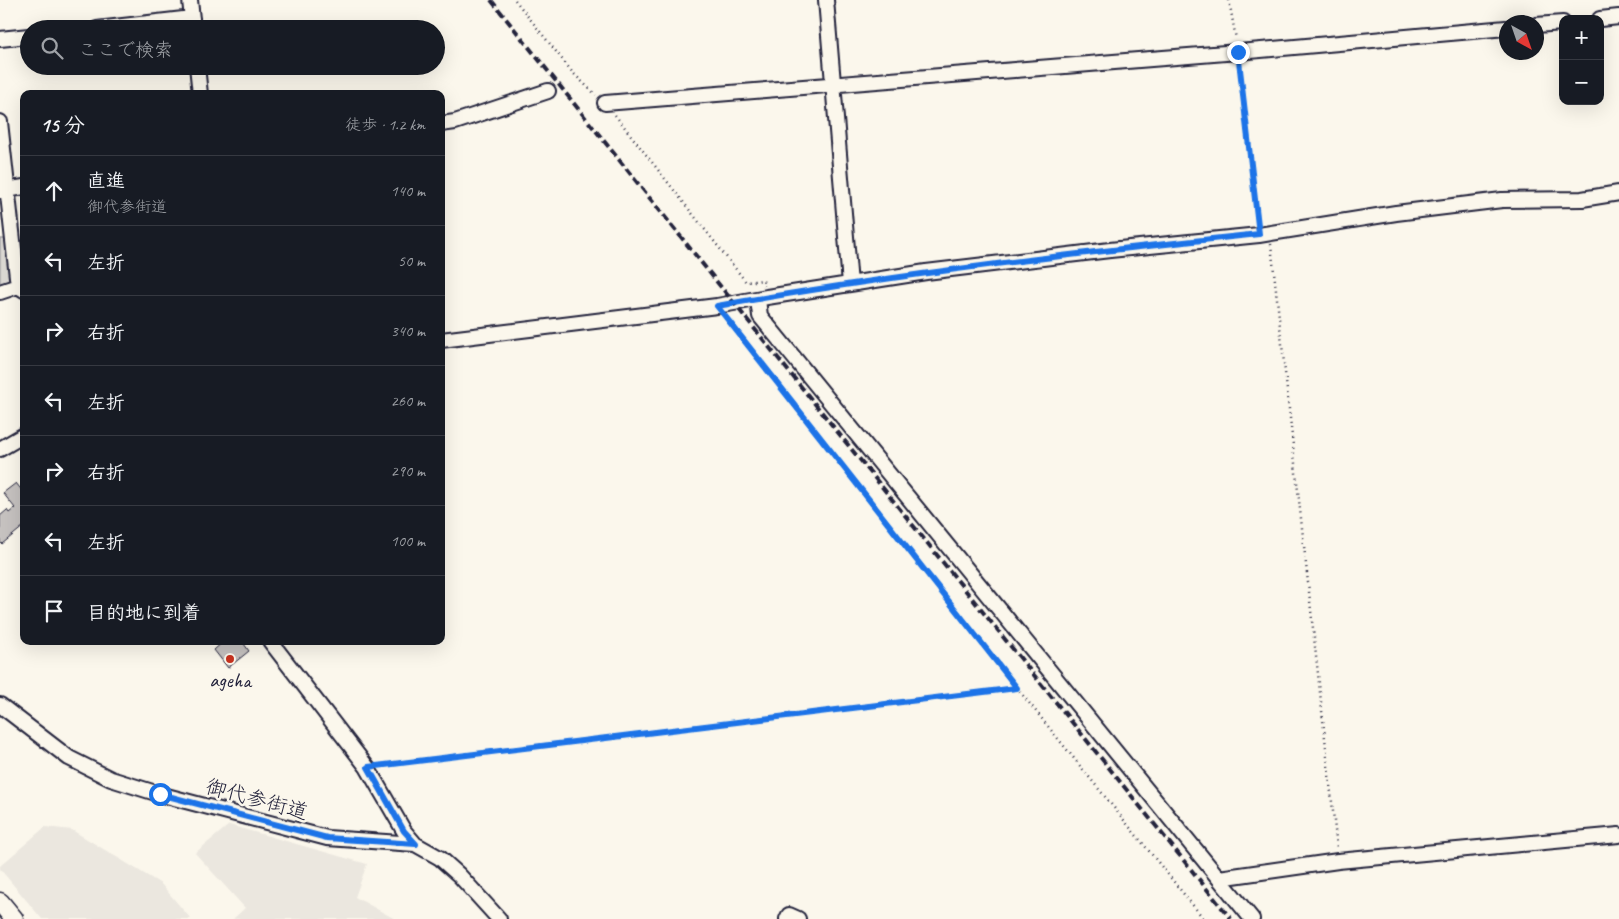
<!DOCTYPE html>
<html lang="ja">
<head>
<meta charset="utf-8">
<style>
  body { margin:0; font-family:Caveat,"Klee One",sans-serif; background:#20242c; color:#f1f3f6 }
  .controls { position:absolute; right:15px; top:15px; display:grid; overflow:hidden; border-radius:10px; box-shadow:0 5px 20px #0002 }
  .controls button { width:45px; height:45px; display:grid; place-items:center; padding:0; border:0; border-bottom:1px solid #363941; background:#171b24; color:#f1f3f6; font:25px sans-serif }
  .compass { position:absolute; left:1499px; top:15px; width:45px; height:45px; border-radius:50%; background:#171b24; box-shadow:0 5px 20px #0002; rotate:140deg }
  .stop { position:absolute; width:15px; height:15px; margin:-11px; border:4px solid #1a73e8; border-radius:50%; background:#fff }
  .stop.end { background:#1a73e8; border-color:#fff; box-shadow:0 1px 5px #0008 }
  .list { margin:0; padding:0; list-style:none }
  h2 { display:flex; justify-content:space-between; align-items:center; height:65px; margin:0; padding:0 20px; font-size:21px }
  h2 small { font-size:16px; font-weight:400; color:#9ea1a6 }
  .list li { display:grid; grid-template-columns:32px 1fr auto; gap:15px; align-items:center; box-sizing:border-box; height:70px; padding:0 20px; border-top:1px solid #363941 }
  .list b { display:block; font-size:19px; white-space:nowrap }
  .list p { margin:0; font-size:16px; white-space:nowrap; color:#9ea1a6 }
  .list em { font-size:16px; font-style:normal; color:#9ea1a6 }
  .icon { flex:none; width:28px; height:28px; fill:none; stroke:currentColor; stroke-width:2; stroke-linecap:round; stroke-linejoin:round }
  .map { position:relative; flex:none; width:1619px; height:919px; overflow:hidden }
  .search { position:absolute; background:#171b24; box-shadow:0 5px 20px #0002; left:20px; top:20px; width:425px; height:55px; display:flex; align-items:center; gap:12px; box-sizing:border-box; padding:0 18px; border-radius:28px; color:#9ea1a6; font-size:19px }
  .panel { position:absolute; background:#171b24; box-shadow:0 5px 20px #0002; left:20px; top:90px; width:425px; height:555px; border-radius:10px }
  .map>svg:first-child { display:block }
</style>
</head>
<body>
<div class="map">
<svg width="1619" height="919" viewBox="0 0 1619 919">
  <rect width="100%" height="100%" fill="#fbf7ec"/>
  <filter id="ink" filterUnits="userSpaceOnUse"><feTurbulence type="fractalNoise" baseFrequency=".02" numOctaves="2"/><feDisplacementMap in="SourceGraphic" scale="10" xChannelSelector="R" yChannelSelector="G"/><feConvolveMatrix kernelMatrix="1 2 1 2 8 2 1 2 1" color-interpolation-filters="sRGB"/></filter>
  <g filter="url(#ink)">
    <!-- built -->
    <path fill="#ebe7df" d="M229,825L367,864L355,897L395,919H233L245,908L195,853Z
      M45,827L72,830L161,884L191,919H42L0,869V866Z"/>
    <!-- green -->
    <path fill="#dbd8d3" stroke="#7e7d87" d="M0,239H6L13,281L0,287Z"/>
    <!-- building -->
    <path fill="#c6c2c0" stroke="#22223b" d="M16,483L24,493V526L2,544L0,542V516L7,510L9,513L15,508L3,493Z
      M224,641H242L249,651L228,668L214,650Z"/>
    <g fill="none" stroke-linecap="round" stroke-linejoin="round">
      <defs>
        <path id="minor" d="M190,0L193,29
          M826,0L850,284
          M1600,19L1619,17
          M1536,25L1563,23
          M97,29L192,18
          M0,39L29,36
          M197,66L200,94
          M605,103L1238,52L1506,28
          M0,122L18,286L24,290
          M441,124L455,122L548,91
          M0,191L24,187
          M0,292L18,286
          M758,299L760,316L1252,919
          M441,340L717,306L767,297L926,272L1110,250L1259,235L1396,213L1502,200L1582,199L1619,193
          M0,449L24,435
          M270,641L367,767L404,831L415,844
          M0,705L69,758L111,779L159,794L327,838L415,844L440,858L459,875L499,919
          M1219,878L1338,861L1619,835
          M787,919L789,915L798,919"/>
        <path id="major" d="M0,902L14,919"/>
      </defs>
      <!-- minor casing -->
      <use href="#minor" stroke="#22223b" stroke-width="18"/>
      <!-- major casing -->
      <use href="#major" stroke="#22223b" stroke-width="21"/>
      <!-- path -->
      <path stroke="#22223b" stroke-width="2.5" stroke-dasharray="1 4" stroke-linecap="butt" d="M515,0L573,73L596,95
        M1229,0L1236,39
        M1239,65L1258,223
        M615,115L746,282L763,280L764,286
        M1271,244L1337,848
        M726,318L1017,688L1204,919
        M381,765L1017,688"/>
      <!-- minor -->
      <use href="#minor" stroke="#fbf7ec" stroke-width="14"/>
      <!-- major -->
      <use href="#major" stroke="#fbf7ec" stroke-width="18"/>
      <!-- rail -->
      <path stroke="#22223b" stroke-width="4" stroke-dasharray="8 4" stroke-linecap="butt" d="M491,0L794,378L1231,919"/>
    </g>
  </g>
  <g fill="none" stroke-linecap="round" stroke-linejoin="round" filter="url(#ink)">
    <!-- route -->
    <path stroke="#1a73e8" stroke-width="6" d="M160,794L327,838L416,844L404,831L368,767L1017,688L717,306C897,274 1078,253 1259,234L1238,52"/>
  </g>
  <!-- markers -->
  <circle fill="#c8321e" stroke="#fbf7ec" stroke-width="2" cx="230" cy="659" r="5"/>
  <g text-anchor="middle" dominant-baseline="central" stroke-width="5" stroke-linejoin="round" paint-order="stroke">
    <!-- poi labels -->
    <g font-size="21" fill="#22223b" stroke="#fbf7ec">
      <text x="230" y="680">ageha</text>
    </g>
    <!-- street labels -->
    <g font-size="21" fill="#22223b" stroke="#fbf7ec">
      <text transform="translate(257 799) rotate(15)">御代参街道</text>
    </g>
  </g>
</svg>
<div class="controls">
<button>+</button>
<button>−</button>
</div>
<svg class="compass" viewBox="-18 -18 36 36"><path d="M0-13l5 13h-10z" fill="#e53935"/><path d="M0 13l5-13h-10z" fill="#9ea1a6"/></svg>
<div class="stop" style="left:160px;top:794px"></div>
<div class="stop end" style="left:1238px;top:52px"></div>
<div class="search"><svg class="icon" aria-label="search" viewBox="0 0 24 24"><circle cx="10" cy="10" r="6"/><path d="M15 15l6 6"/></svg>ここで検索</div>
<section class="panel">
<h2>15 分<small>徒歩 · 1.2 km</small></h2>
<ul class="list">
<li><svg class="icon" aria-label="ahead" viewBox="0 0 24 24"><path d="M12 20V5M6 11l6-6 6 6"/></svg><div><b>直進</b><p>御代参街道</p></div><em>140 m</em></li>
<li><svg class="icon" aria-label="left" viewBox="0 0 24 24"><path d="M17 20v-9H6M10 6l-5 5 5 5"/></svg><div><b>左折</b></div><em>50 m</em></li>
<li><svg class="icon" aria-label="right" viewBox="0 0 24 24"><path d="M7 20v-9h11M14 6l5 5-5 5"/></svg><div><b>右折</b></div><em>340 m</em></li>
<li><svg class="icon" aria-label="left" viewBox="0 0 24 24"><path d="M17 20v-9H6M10 6l-5 5 5 5"/></svg><div><b>左折</b></div><em>260 m</em></li>
<li><svg class="icon" aria-label="right" viewBox="0 0 24 24"><path d="M7 20v-9h11M14 6l5 5-5 5"/></svg><div><b>右折</b></div><em>290 m</em></li>
<li><svg class="icon" aria-label="left" viewBox="0 0 24 24"><path d="M17 20v-9H6M10 6l-5 5 5 5"/></svg><div><b>左折</b></div><em>100 m</em></li>
<li><svg class="icon" aria-label="arrive" viewBox="0 0 24 24"><path d="M6 21V4h12l-3 4 3 4H6"/></svg><div><b>目的地に到着</b></div></li>
</ul>
</section>
</div>
</body>
</html>
